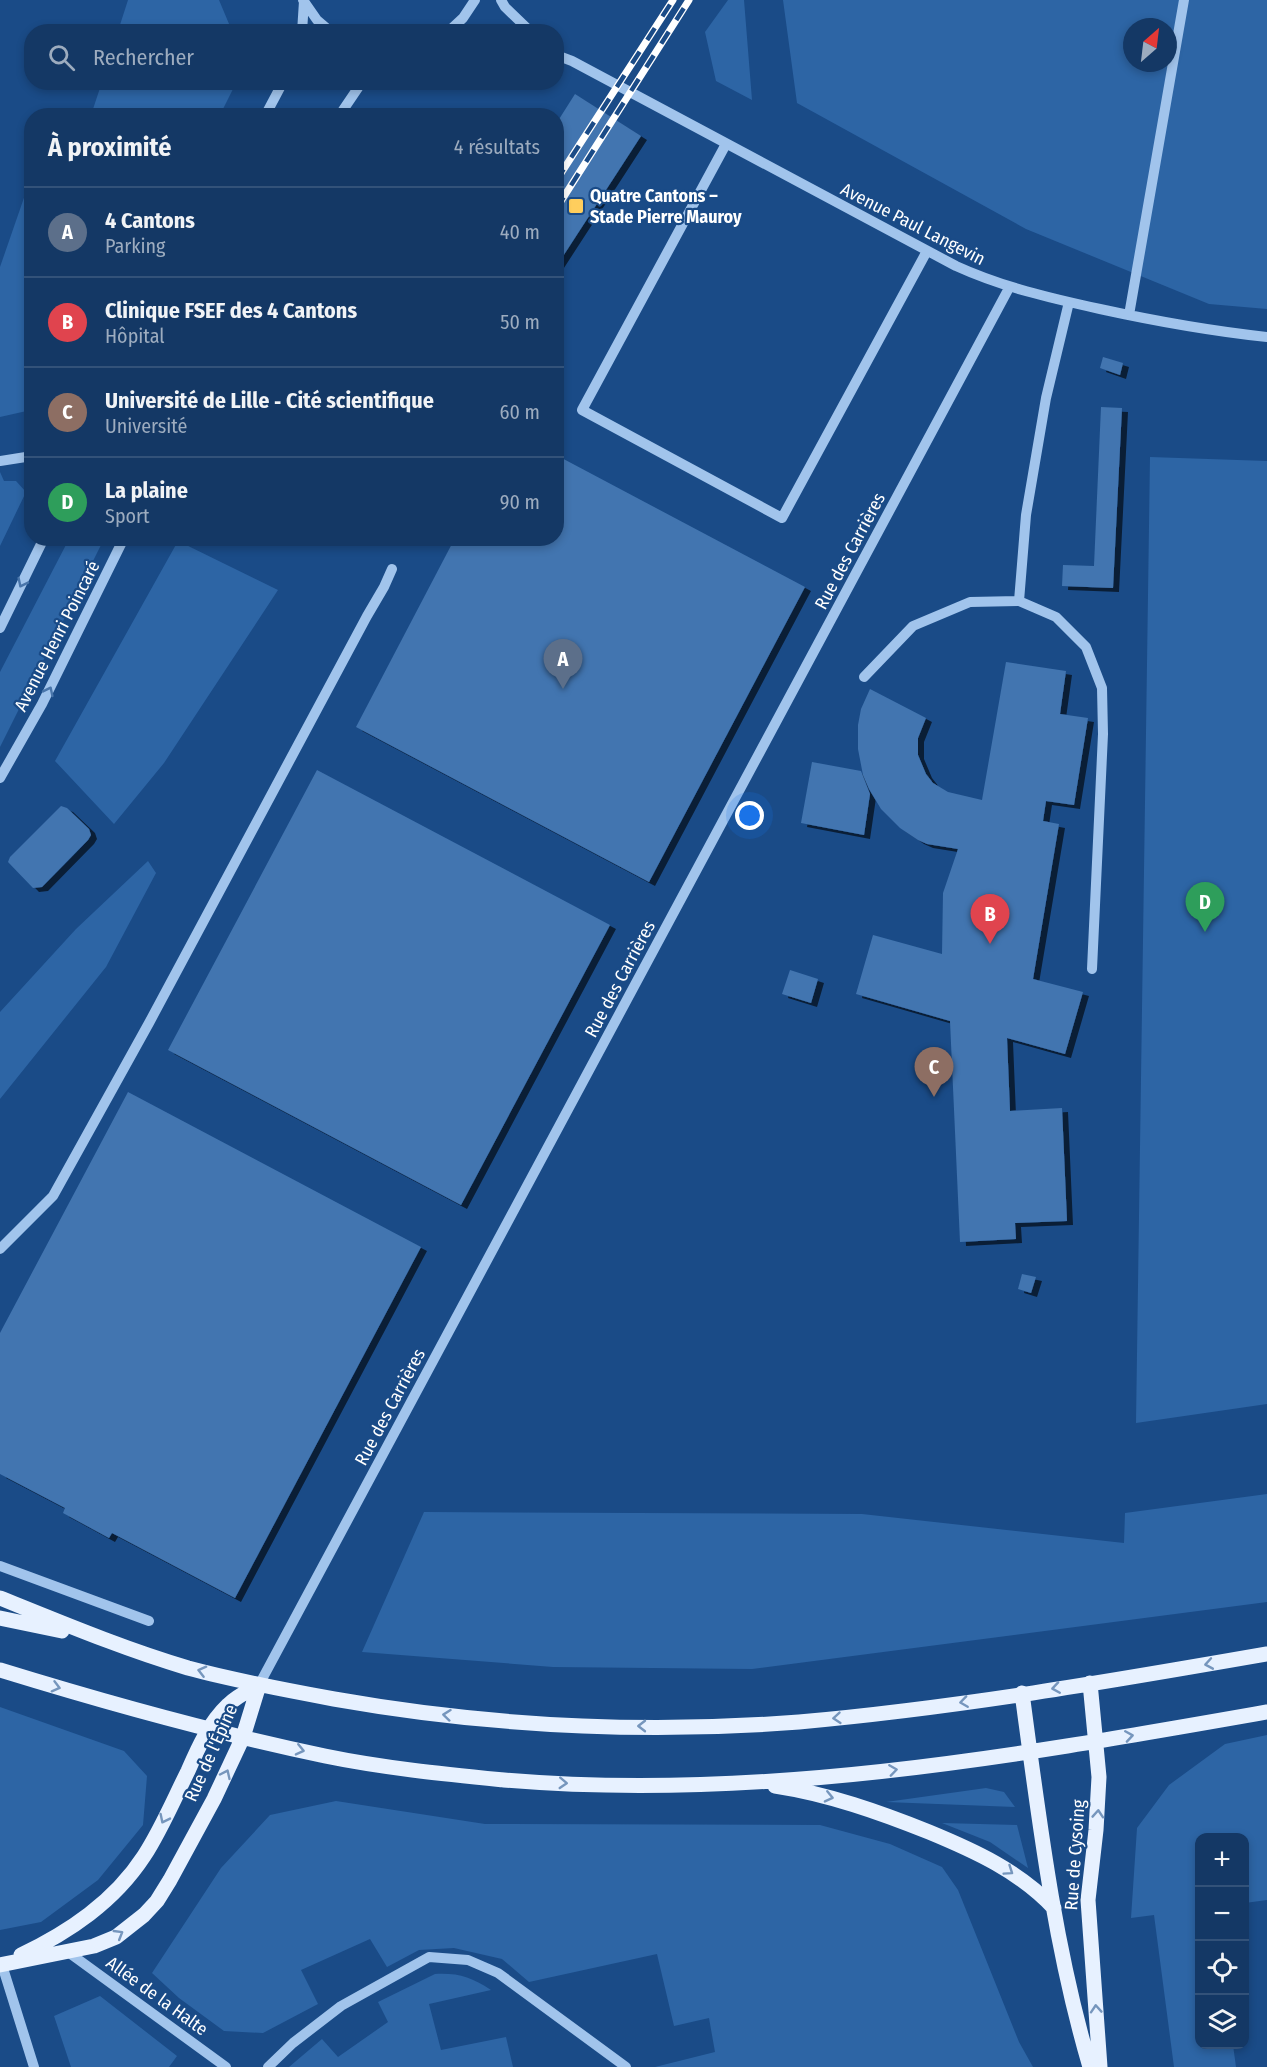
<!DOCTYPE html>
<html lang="fr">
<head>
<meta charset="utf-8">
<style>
  body { margin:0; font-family:"Fira Sans Condensed",sans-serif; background:#1d3f6b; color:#f1f3f6 }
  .controls { position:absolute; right:18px; bottom:18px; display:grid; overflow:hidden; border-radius:12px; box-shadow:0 3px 9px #0003 }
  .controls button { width:54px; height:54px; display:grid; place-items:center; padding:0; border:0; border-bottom:2px solid #335279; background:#143865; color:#f1f3f6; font:30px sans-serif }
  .compass { position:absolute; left:1123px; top:18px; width:54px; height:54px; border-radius:50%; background:#143865; box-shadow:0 3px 9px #0003; rotate:28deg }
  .you { position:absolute; left:750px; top:816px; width:21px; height:21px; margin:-15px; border:4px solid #fff; border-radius:50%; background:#1a73e8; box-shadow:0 0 0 9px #1a73e833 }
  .badge { display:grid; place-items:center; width:39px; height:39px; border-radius:50%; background:#ffce5d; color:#fff; font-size:20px; font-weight:700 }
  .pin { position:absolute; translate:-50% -50px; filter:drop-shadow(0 2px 3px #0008) }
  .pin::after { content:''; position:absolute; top:32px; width:21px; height:18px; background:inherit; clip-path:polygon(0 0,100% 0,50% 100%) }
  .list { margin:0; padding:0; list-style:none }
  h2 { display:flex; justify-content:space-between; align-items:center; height:78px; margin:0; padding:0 24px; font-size:26px }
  h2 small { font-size:20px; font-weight:400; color:#9dacbf }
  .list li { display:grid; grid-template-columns:39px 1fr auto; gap:18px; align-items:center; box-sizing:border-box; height:90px; padding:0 24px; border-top:2px solid #335279 }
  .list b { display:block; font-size:22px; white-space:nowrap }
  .list p { margin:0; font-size:20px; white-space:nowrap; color:#9dacbf }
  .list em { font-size:20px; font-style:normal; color:#9dacbf }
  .icon { flex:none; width:33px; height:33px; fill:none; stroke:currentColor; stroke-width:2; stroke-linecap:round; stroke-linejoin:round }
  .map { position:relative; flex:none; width:1267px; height:2067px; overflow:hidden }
  .search { position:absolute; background:#143865; box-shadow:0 3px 9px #0003; left:24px; top:24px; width:540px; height:66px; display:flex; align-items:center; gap:15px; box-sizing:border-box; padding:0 21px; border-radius:24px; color:#9dacbf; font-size:22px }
  .panel { position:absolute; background:#143865; box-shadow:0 3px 9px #0003; left:24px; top:108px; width:540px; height:438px; border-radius:24px }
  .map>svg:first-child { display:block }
</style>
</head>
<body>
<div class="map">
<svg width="1267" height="2067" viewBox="0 0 1267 2067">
  <defs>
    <filter id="shadow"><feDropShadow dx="6" dy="4" stdDeviation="0" flood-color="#0009"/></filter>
  </defs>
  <rect width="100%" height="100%" fill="#1a4b87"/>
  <!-- green -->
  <path fill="#2d65a5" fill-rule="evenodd" d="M128,0H219L232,31H118Z
    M728,0H744L752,100L716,81L705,32Z
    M783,0H1267V309L1209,304L1026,229L797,103ZM1132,27H1168V63H1132Z
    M102,82H236V83L220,115H91Z
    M31,191V410L0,417V267L26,192Z
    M1150,457L1267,461V1404L1136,1423Z
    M0,472L4,481H16L26,492L0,546Z
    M69,539H104L0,747V672Z
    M178,541L278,590L164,763L114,824L55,761Z
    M148,861L156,873L106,967L0,1099V1012L76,929Z
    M1267,1494V1602L752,1669L553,1667L362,1652L424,1512L862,1514L1124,1543L1125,1513Z
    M0,1707L124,1751L147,1776L143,1825L98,1880L41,1922L0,1930Z
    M1267,1735V1900L1245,1903L1244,1838H1200V2044L1233,2045L1236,2067H1174L1154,1915L1131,1918L1137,1828L1169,1785L1225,1744Z
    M986,1788L1004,1792L1015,1807L886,1802Z
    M336,1801L485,1824L820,1825L890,1844L942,1867L958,1890L1019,2042L1033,2067H655L715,2052L709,2018L674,2026L657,1954L529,1982L502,1959L454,1948L419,1950L387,1967L370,1939L301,1970L318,2004L263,2033L224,2031L179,1998L152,1973L221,1868L270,1815Z
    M942,1823L1017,1825L1028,1868L990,1842Z
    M435,1974C459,1973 471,1977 491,1990L429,2004L441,2050L506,2037L513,2067H289L322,2039L338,2057L388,2022L378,2002Z
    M100,1996L177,2056L169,2067H71L54,2016Z"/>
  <!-- building -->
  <path fill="#4275b0" filter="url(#shadow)" d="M575,94L641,136L556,267V124Z
    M1103,357L1123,363L1120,375L1100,368Z
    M1101,407L1122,408L1113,588L1062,586L1063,565L1094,566Z
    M556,455L805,587L649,882L356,727L455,538H556Z
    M1006,662L1066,671L1060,714L1088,718L1074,805L1046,801L1043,821L1059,824L1033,979L1083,992L1065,1054L1007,1038L1010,1111L1062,1108L1067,1221L1015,1223L1016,1239L960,1242L950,1021L856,994L873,935L942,954L943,893L958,849L927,844L918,840L900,828L881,809L869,789L863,775L858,749V725L861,709L870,689L926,718L918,738V755L926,774L933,783L948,792L982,800Z
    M812,762L861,771L870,794L864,835L801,823Z
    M317,770L610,925L461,1205L168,1050Z
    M61,806L67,808L89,829L91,835L88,840L42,887L33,888L8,862L10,857Z
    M790,970L818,979L811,1003L782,994Z
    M128,1092L421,1247L235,1598L112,1533L109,1538L63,1513L65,1508L0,1474V1333Z
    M1022,1274L1036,1277L1031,1293L1018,1289Z"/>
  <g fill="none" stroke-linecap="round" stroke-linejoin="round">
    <!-- minor -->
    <path stroke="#a1c4ec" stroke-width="10" d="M303,0L317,20L331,32
      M501,0L505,7L531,32
      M302,32L304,1
      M448,32L463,18L475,0
      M556,55L572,61L956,266C1002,287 1050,298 1100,309C1155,321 1211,331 1267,337
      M265,116L283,82
      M339,116L362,82
      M726,144L582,410L782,518L927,251
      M1129,315L1184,0
      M0,461L32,456
      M1019,601L1056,617L1086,647L1102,688L1103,734L1092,969
      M0,628L44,538
      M864,677L913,626L970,602L1019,601L1026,515L1046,398L1069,302
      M0,778L42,704L124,538
      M0,1249L53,1196L149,1023L367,616L384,587L392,569
      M0,1566L149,1621
      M259,1685L1009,288
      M68,1952L226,2067
      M2,1965L34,2067
      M268,2067L293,2043L341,2006L429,1957L468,1960L498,1973L626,2067"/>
    <!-- major -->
    <path stroke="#e7f1ff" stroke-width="15" d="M0,1598C62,1623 124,1649 188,1668C236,1681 285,1690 334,1699C487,1726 644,1734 799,1722C956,1708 1112,1681 1267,1654
      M0,1618L62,1631
      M0,1670C107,1703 215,1733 325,1756C383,1768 444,1774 504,1780C760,1802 1016,1756 1267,1712
      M1090,1683L1099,1777L1096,1830L1088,1900L1100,2067
      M1022,1693C1039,1819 1054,1945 1090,2067
      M775,1786C828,1794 879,1812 929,1832C975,1851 1019,1871 1054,1908
      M21,1955C69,1932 114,1902 144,1856C161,1830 174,1799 188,1771C198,1748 209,1723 228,1705C237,1696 248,1691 259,1685
      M0,1965L94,1946L116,1937L144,1915L157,1901L170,1880L214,1799L243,1737L259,1685"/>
    <defs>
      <path id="rail" d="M556,181L673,0
        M556,209L689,0"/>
    </defs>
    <!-- rail casing -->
    <use href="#rail" stroke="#fff" stroke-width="7"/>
    <!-- rail -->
    <use href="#rail" stroke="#1a4b87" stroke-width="4.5" stroke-dasharray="14" stroke-linecap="butt"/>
  </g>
  <!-- one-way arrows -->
  <defs><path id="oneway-chevron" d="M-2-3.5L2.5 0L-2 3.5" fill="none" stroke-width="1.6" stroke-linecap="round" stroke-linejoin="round" transform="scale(1.5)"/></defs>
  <g stroke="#4975aa">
    <use href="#oneway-chevron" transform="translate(22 583) rotate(116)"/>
    <use href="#oneway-chevron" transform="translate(49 691) rotate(-64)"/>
  </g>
  <g stroke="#7696bd">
    <use href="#oneway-chevron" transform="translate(1209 1664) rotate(170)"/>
    <use href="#oneway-chevron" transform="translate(202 1671) rotate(-166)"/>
    <use href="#oneway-chevron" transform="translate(56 1687) rotate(15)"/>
    <use href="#oneway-chevron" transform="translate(1056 1688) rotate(171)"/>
    <use href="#oneway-chevron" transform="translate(964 1702) rotate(172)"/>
    <use href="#oneway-chevron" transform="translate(447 1715) rotate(-174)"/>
    <use href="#oneway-chevron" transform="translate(837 1718) rotate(175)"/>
    <use href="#oneway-chevron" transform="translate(642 1726) rotate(-180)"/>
    <use href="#oneway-chevron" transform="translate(1129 1736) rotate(-9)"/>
    <use href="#oneway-chevron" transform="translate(300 1750) rotate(13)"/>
    <use href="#oneway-chevron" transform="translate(893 1770) rotate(-8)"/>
    <use href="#oneway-chevron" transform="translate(226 1774) rotate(-65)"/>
    <use href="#oneway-chevron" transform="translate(563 1783) rotate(3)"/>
    <use href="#oneway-chevron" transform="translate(829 1797) rotate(13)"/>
    <use href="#oneway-chevron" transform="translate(1098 1814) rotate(-86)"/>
    <use href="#oneway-chevron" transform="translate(164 1819) rotate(116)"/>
    <use href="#oneway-chevron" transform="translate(1009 1871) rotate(34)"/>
    <use href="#oneway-chevron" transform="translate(119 1934) rotate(-31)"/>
    <use href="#oneway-chevron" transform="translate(1096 2009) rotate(-94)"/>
  </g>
  <!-- markers -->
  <rect fill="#ffce5d" stroke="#1a4b87" stroke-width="2" x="568" y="198" width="16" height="16" rx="3"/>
  <g text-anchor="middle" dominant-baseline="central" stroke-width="4.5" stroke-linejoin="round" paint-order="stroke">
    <!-- poi labels -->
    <g font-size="18" font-weight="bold" fill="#fff" stroke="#1a4b87" text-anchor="start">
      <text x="590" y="196">Quatre Cantons –<tspan x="590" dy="21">Stade Pierre Mauroy</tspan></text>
    </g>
    <!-- street labels -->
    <g font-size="18" fill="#fff" stroke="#1a4b87">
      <text transform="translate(913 224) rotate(27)">Avenue Paul Langevin</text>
      <text transform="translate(850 551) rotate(-62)">Rue des Carrières</text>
      <text transform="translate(57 636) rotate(-63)">Avenue Henri Poincaré</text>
      <text transform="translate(620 979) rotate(-62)">Rue des Carrières</text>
      <text transform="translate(390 1407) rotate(-62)">Rue des Carrières</text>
      <text transform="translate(211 1753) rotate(-66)">Rue de l'Épine</text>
      <text transform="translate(1075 1855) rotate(-86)">Rue de Cysoing</text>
      <text transform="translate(157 1996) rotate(36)">Allée de la Halte</text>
    </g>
  </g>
</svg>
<div class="controls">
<button>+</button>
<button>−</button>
<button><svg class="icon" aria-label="locate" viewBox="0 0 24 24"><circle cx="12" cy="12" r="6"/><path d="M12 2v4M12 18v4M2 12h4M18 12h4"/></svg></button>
<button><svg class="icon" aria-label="layers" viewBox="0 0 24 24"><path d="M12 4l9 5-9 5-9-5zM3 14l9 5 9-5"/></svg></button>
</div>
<svg class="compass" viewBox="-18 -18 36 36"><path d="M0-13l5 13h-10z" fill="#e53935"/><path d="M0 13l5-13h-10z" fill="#9dacbf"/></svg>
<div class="you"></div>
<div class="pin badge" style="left:563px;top:689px;background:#5c6f8a">A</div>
<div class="pin badge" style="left:990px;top:944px;background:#e0444e">B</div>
<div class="pin badge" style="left:934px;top:1097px;background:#8d6e63">C</div>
<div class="pin badge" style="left:1205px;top:932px;background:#2e9e5b">D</div>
<div class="search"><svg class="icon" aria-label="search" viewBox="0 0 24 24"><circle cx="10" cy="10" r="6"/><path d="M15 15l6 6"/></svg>Rechercher</div>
<section class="panel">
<h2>À proximité<small>4 résultats</small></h2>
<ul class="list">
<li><span class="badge" style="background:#5c6f8a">A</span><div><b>4 Cantons</b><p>Parking</p></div><em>40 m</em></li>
<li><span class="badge" style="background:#e0444e">B</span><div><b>Clinique FSEF des 4 Cantons</b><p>Hôpital</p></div><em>50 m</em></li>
<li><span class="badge" style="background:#8d6e63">C</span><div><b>Université de Lille ‐ Cité scientifique</b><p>Université</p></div><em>60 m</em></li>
<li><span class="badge" style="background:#2e9e5b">D</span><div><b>La plaine</b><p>Sport</p></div><em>90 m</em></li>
</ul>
</section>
</div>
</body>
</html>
